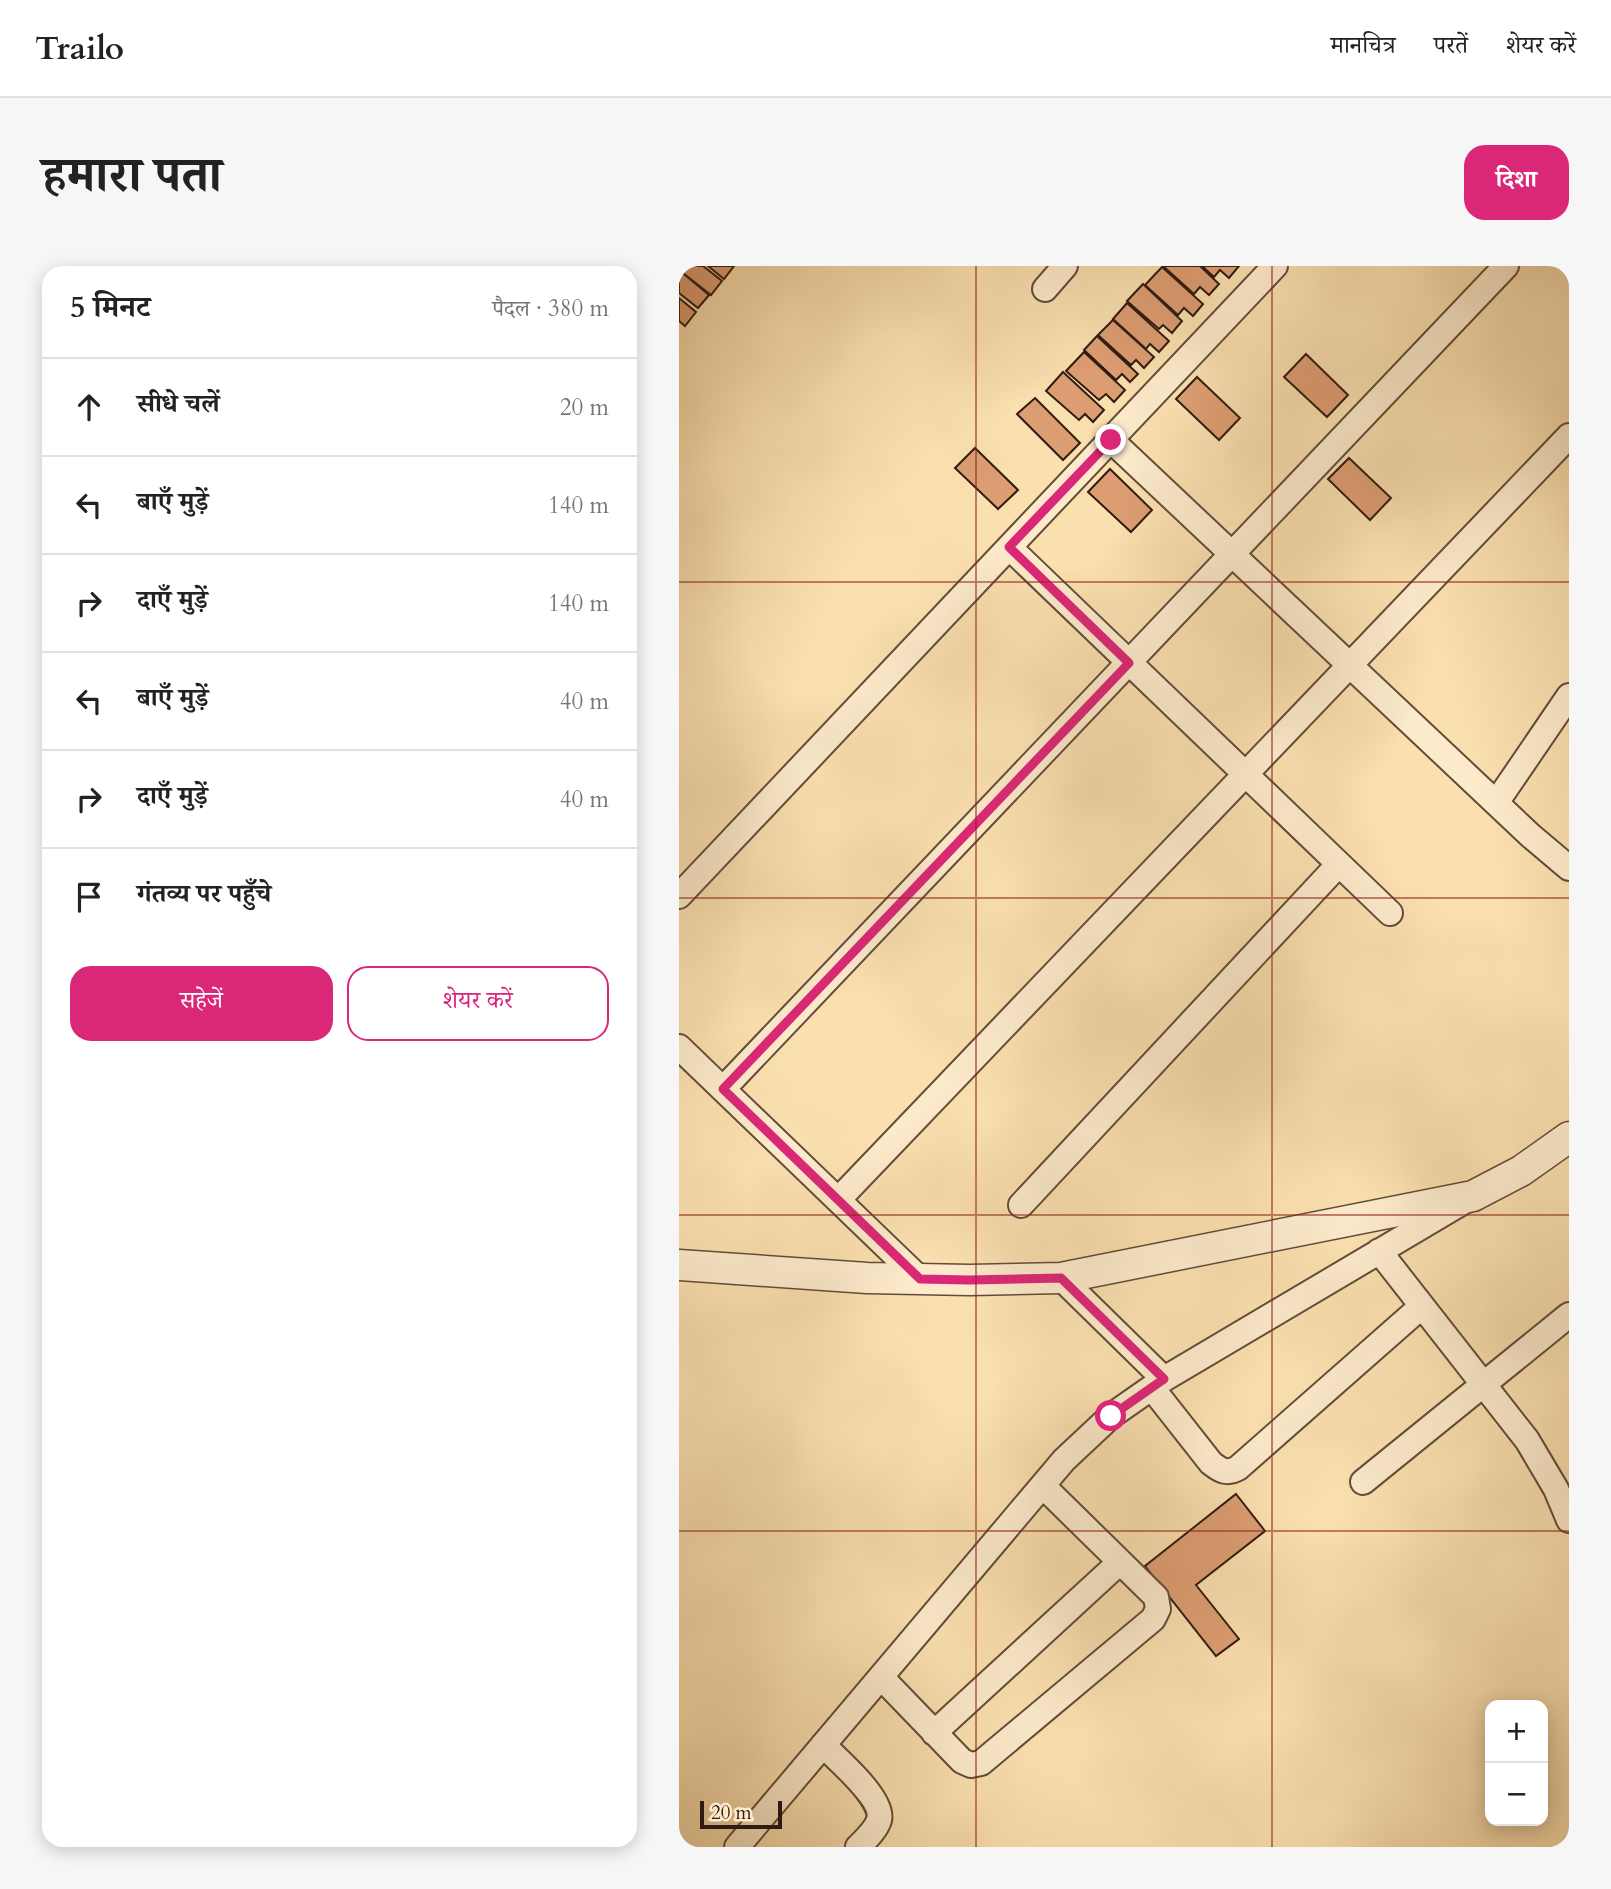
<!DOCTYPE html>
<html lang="hi">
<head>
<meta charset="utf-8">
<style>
  body { margin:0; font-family:Cardo,"Noto Serif Devanagari",serif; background:#f6f6f6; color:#222 }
  .controls { position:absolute; right:21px; bottom:21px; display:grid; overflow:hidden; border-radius:14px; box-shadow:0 4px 18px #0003 }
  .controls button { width:63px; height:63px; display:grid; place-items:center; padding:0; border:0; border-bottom:2px solid #e0e0e0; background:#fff; color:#222; font:35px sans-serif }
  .scale { position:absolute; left:21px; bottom:18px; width:82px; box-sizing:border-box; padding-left:7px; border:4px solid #2f1b11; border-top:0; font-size:19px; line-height:24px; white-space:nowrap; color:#2f1b11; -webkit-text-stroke:5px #fceacb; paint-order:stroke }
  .stop { position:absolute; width:21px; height:21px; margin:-16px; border:5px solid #db2777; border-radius:50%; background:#fff }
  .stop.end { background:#db2777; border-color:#fff; box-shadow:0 2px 7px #0008 }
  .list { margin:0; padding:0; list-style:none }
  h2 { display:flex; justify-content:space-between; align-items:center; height:91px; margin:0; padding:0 28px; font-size:30px }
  h2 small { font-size:23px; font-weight:400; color:#767676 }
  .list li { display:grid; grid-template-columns:46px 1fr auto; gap:21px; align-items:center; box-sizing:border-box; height:98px; padding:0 28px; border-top:2px solid #e0e0e0 }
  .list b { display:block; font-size:26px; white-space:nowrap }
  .list em { font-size:23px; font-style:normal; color:#767676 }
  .actions { display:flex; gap:14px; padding:21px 28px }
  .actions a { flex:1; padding:16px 0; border:2px solid #db2777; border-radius:21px; text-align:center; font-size:24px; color:#db2777 }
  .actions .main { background:#db2777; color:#fff }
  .icon { flex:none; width:38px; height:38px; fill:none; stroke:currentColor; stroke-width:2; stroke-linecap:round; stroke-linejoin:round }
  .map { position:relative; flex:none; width:890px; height:1581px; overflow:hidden; border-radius:21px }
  header { display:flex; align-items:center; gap:42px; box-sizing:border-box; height:98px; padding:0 35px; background:#fff; border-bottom:2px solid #e0e0e0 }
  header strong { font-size:33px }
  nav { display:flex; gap:38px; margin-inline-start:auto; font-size:24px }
  .intro { display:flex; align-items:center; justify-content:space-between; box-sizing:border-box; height:168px; padding:0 42px }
  h1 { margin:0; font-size:49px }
  .button { padding:18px 32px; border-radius:21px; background:#db2777; color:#fff; font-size:24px; font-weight:700 }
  main { display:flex; gap:42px; padding:0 42px }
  aside { flex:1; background:#fff; border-radius:21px; box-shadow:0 4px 18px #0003 }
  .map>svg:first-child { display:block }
</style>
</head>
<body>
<header>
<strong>Trailo</strong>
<nav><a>मानचित्र</a><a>परतें</a><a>शेयर करें</a></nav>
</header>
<div class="intro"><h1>हमारा पता</h1><a class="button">दिशा</a></div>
<main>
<aside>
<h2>5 मिनट<small>पैदल · 380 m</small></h2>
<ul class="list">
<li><svg class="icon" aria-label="ahead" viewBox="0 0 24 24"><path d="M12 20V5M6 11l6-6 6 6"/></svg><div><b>सीधे चलें</b></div><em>20 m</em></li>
<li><svg class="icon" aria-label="left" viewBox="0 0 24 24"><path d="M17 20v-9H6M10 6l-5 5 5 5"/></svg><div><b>बाएँ मुड़ें</b></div><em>140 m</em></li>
<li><svg class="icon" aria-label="right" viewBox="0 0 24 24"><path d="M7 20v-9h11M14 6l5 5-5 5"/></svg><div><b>दाएँ मुड़ें</b></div><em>140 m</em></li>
<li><svg class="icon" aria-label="left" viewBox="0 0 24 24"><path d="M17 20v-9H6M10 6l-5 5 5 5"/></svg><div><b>बाएँ मुड़ें</b></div><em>40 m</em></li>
<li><svg class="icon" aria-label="right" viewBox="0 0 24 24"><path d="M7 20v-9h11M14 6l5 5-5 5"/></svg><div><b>दाएँ मुड़ें</b></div><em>40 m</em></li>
<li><svg class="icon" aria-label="arrive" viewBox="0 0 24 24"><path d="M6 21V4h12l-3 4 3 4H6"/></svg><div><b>गंतव्य पर पहुँचे</b></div></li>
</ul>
<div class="actions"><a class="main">सहेजें</a><a>शेयर करें</a></div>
</aside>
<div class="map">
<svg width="890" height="1581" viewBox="0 0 890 1581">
  <rect width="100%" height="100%" fill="#fadfaf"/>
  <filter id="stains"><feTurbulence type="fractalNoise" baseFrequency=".00286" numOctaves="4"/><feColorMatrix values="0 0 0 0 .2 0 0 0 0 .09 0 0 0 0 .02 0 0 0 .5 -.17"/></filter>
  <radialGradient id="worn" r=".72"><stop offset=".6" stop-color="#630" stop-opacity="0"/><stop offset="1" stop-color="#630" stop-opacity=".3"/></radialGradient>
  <!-- building -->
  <path fill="#dd9d72" stroke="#2f1b11" stroke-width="2" d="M0,0H24L43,15L32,29L0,4Z
    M29,0H55L45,13Z
    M484,0H521L540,18L530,29L521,21L515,28Z
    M523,0H560L550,12L541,4L535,11Z
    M483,1L524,38L514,50L505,42L499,49L466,19Z
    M0,4L30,29L19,42L0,27Z
    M464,18L503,55L493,67L484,59L480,63L448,35Z
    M0,32L17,46L6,60L0,55Z
    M448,37L490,75L480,86L471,78L467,83L434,53Z
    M434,54L475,91L465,102L457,94L452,99L419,69Z
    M418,70L459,108L451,116L443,108L437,114L405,84Z
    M405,86L446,124L435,136L427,128L420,134L387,105Z
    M627,88L669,129L648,151L605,111Z
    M384,106L425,144L414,156L406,148L400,154L367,125Z
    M518,111L561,152L540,174L497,133Z
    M356,132L401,177L384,194L338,148Z
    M296,182L339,224L319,243L276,202Z
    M670,192L712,232L691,254L649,213Z
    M431,203L473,244L452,266L409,226Z
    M557,1228L586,1265L517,1319L560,1373L537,1390L466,1300Z"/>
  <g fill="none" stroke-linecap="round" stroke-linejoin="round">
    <defs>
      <path id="minor" d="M366,23L386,0
        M432,174L852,570L890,602
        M330,281L711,647
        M817,537L890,430
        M0,630L596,0
        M0,781L241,1013
        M44,823L827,0
        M159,934L890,170
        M342,939L660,598
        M700,985L848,1174L877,1223L890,1254
        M382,1012L485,1113
        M473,1122L532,1197C542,1205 548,1208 559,1202L743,1040
        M684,1216L890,1049
        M202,1411L283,1495L292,1499L302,1497L474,1353L479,1343L477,1331L364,1220
        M255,1467L441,1296
        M144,1479C158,1493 206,1534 200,1554C197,1564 186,1574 179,1581
        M58,1581L385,1194L432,1150L485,1113L784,936"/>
      <path id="tertiary" d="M0,999L188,1012L291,1014L382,1012L794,930L842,905L890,871"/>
    </defs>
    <!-- minor casing -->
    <use href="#minor" stroke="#624c38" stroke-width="28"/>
    <!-- tertiary casing -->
    <use href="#tertiary" stroke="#624c38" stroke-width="33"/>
    <!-- minor -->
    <use href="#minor" stroke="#fceacb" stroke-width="24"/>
    <!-- tertiary -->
    <use href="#tertiary" stroke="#fceacb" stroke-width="30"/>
  </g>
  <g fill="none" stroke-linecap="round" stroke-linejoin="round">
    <!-- route -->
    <path stroke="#db2777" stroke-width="9" d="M432,1150L485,1113L382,1012L291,1014L241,1013L44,823L450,397L330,281L432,174"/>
  </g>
  <!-- grid -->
  <path fill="none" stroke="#8f2418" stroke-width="2" stroke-opacity="0.55" d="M297,0V1581M593,0V1581M0,316H890M0,632H890M0,949H890M0,1265H890"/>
  <rect width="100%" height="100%" filter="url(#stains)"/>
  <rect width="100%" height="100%" fill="url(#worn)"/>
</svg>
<div class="controls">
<button>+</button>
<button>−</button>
</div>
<div class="scale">20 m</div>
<div class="stop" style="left:432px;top:1150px"></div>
<div class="stop end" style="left:432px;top:174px"></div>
</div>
</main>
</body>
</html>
